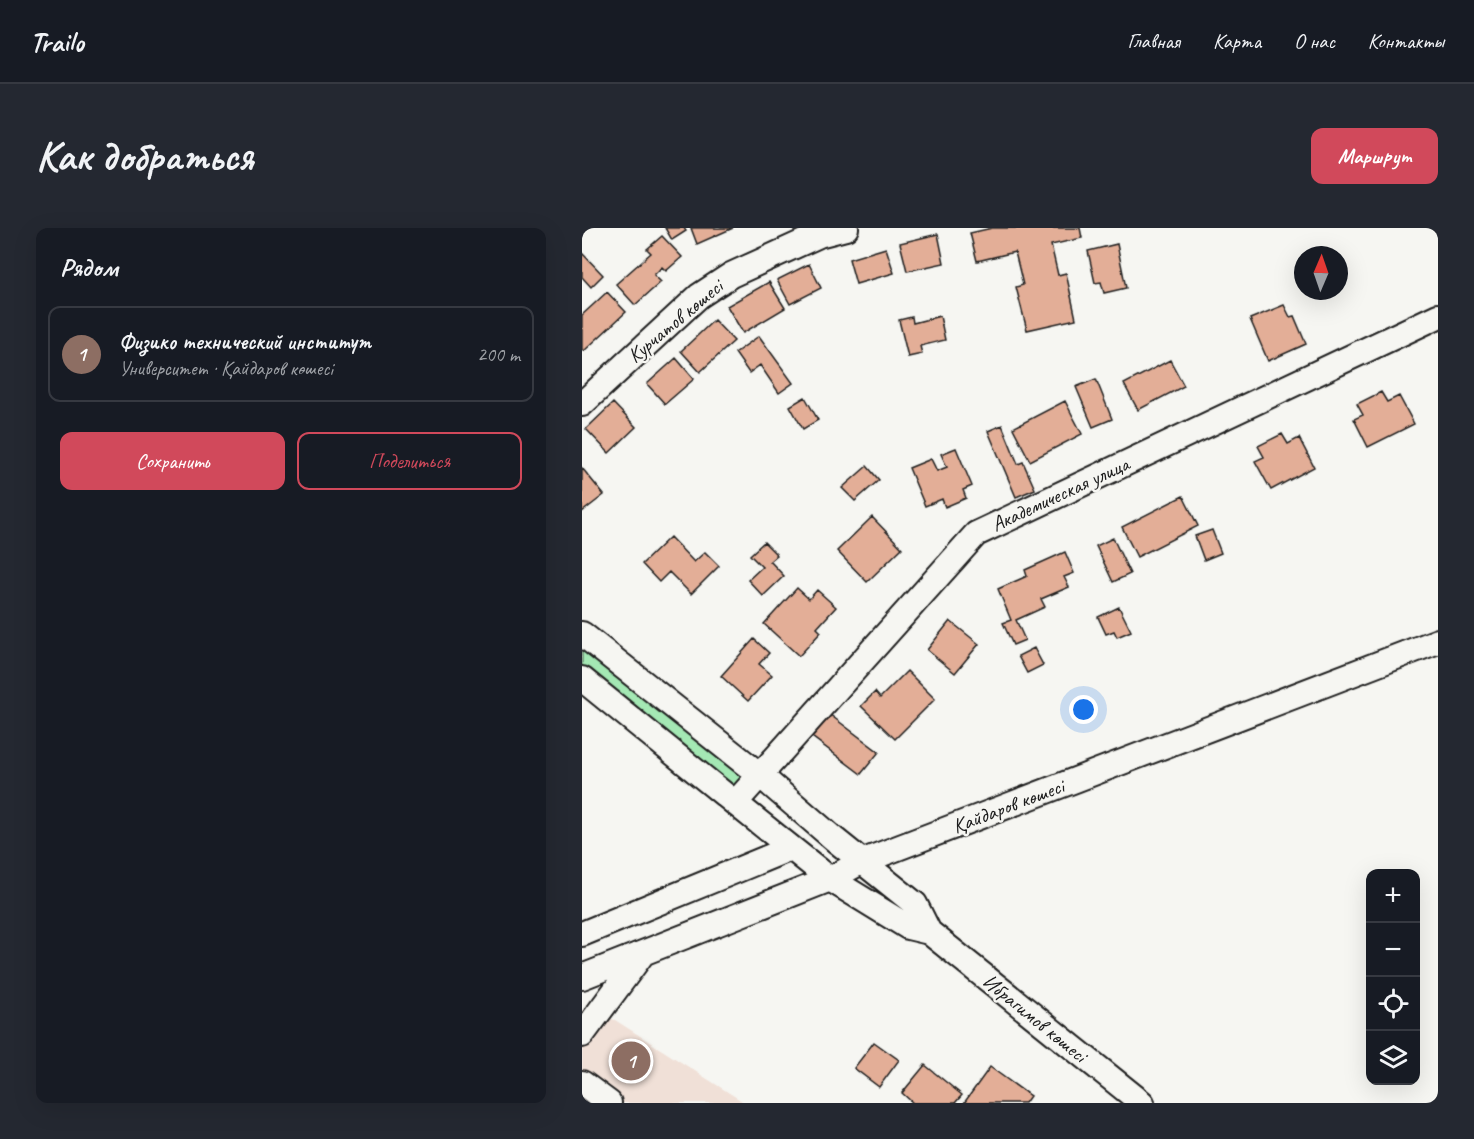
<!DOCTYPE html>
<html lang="ru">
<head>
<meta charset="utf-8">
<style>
  body { margin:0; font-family:Caveat,sans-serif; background:#242831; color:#f1f3f6 }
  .controls { position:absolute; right:18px; bottom:18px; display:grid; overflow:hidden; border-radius:12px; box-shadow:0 6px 24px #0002 }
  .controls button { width:54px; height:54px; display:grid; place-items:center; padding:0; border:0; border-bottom:2px solid #363941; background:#171b24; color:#f1f3f6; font:30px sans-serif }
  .compass { position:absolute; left:712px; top:18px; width:54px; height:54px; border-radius:50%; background:#171b24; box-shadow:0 6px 24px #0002; rotate:2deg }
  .you { position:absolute; left:502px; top:482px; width:21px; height:21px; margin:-15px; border:4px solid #fff; border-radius:50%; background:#1a73e8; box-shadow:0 0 0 9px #1a73e833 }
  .badge { display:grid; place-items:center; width:39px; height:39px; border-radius:50%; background:#d1495b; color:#fff; font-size:20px; font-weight:700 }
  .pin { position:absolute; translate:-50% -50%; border:3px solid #fff; box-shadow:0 2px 6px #0006 }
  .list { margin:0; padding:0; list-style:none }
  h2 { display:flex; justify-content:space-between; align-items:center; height:78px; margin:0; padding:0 24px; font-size:26px }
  h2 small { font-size:20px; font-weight:400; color:#9ea1a6 }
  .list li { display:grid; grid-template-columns:39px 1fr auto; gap:18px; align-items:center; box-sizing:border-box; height:96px; margin:0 12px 12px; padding:0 12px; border:2px solid #363941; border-radius:12px }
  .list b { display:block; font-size:22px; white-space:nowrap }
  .list p { margin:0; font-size:20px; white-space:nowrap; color:#9ea1a6 }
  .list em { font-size:20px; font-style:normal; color:#9ea1a6 }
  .actions { display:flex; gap:12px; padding:18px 24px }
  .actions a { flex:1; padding:14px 0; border:2px solid #d1495b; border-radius:12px; text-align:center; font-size:21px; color:#d1495b }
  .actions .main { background:#d1495b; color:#fff }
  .icon { flex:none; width:33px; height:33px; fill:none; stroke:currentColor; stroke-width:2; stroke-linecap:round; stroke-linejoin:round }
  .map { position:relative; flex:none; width:856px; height:875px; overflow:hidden; border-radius:12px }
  header { display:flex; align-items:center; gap:36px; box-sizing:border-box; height:84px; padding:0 30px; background:#171b24; border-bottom:2px solid #363941 }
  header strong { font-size:28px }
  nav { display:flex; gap:33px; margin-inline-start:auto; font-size:21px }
  .intro { display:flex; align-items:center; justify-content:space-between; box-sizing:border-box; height:144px; padding:0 36px }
  h1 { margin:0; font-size:42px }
  .button { padding:15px 27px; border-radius:12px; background:#d1495b; color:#fff; font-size:21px; font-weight:700 }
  main { display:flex; gap:36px; padding:0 36px }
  aside { flex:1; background:#171b24; border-radius:12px; box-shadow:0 6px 24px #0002 }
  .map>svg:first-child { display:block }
</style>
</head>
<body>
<header>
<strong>Trailo</strong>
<nav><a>Главная</a><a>Карта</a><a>О нас</a><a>Контакты</a></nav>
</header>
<div class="intro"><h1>Как добраться</h1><a class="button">Маршрут</a></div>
<main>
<aside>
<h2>Рядом<small></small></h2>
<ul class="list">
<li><span class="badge" style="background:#8d6e63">1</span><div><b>Физико технический институт</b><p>Университет · Қайдаров көшесі</p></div><em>200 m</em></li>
</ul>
<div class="actions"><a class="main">Сохранить</a><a>Поделиться</a></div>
</aside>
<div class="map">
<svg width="856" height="875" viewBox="0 0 856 875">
  <rect width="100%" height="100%" fill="#f6f6f2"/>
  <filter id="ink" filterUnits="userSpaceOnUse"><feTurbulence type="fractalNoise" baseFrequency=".0167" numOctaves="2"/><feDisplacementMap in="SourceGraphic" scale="12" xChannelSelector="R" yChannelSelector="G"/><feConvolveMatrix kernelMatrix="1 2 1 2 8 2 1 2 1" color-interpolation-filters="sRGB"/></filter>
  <g filter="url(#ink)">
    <!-- built -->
    <path fill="#f0e0d7" d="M0,782L33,792L163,875H0Z"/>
    <!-- green -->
    <path fill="#a4e8b4" stroke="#608268" stroke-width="1.5" d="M0,410L176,548L161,566L0,442Z"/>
    <!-- building -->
    <path fill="#e3ae97" stroke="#1c1c1c" stroke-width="1.5" d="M83,0H102L104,3L90,12Z
      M109,0H151L115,16Z
      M410,0H498L500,10L469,17L476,47L484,45L494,91L445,102L434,59L441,57L433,24L395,33L388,5Z
      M356,6L362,35L325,43L318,15Z
      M80,8L100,29L84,43L80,39L72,47L79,54L53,77L34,56L69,25L65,21Z
      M535,16L544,60L522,65L519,54L513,55L506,23Z
      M304,20L312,45L274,56L267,31Z
      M0,25L21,47L9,59L0,49Z
      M227,36L239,60L208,76L195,52Z
      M187,54L203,80L161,105L145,78Z
      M25,64L44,84L2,123L0,121V87Z
      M702,77L708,89L712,88L724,116L686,133L668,91Z
      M358,88L363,112L338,118L340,126L326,129L317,92L330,89L331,95Z
      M132,92L152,113L118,144L99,123Z
      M177,108L211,155L197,165L178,137L167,145L153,125Z
      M94,130L112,151L83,176L65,156Z
      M588,132L602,158L556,182L542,156Z
      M514,151L530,191L511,199L494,159Z
      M799,164L805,174L817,168L832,196L786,219L772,191L781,187L775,176Z
      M223,169L236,192L221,201L208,178Z
      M483,173L500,206L448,233L431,200Z
      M31,175L54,199L27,225L4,201Z
      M420,197L436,236L441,234L453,261L434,269L406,203Z
      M700,206L706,216L717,210L732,239L689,262L673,233L682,229L676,218Z
      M374,220L390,258L381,262L384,270L363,279L360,271L343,278L327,240L349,231L355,243L365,239L359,226Z
      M285,238L297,252L273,273L260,260Z
      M0,240L22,267L0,284Z
      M601,268L616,298L555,329L540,299Z
      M290,289L320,320L285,354L255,323Z
      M630,302L639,325L622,332L613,308Z
      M88,309L112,334L123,324L137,338L109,366L87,344L77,354L60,336Z
      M531,310L548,346L531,354L514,318Z
      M182,314L195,327L188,333L202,348L181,368L166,352L180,339L168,327Z
      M483,324L492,345L482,349L487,359L459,371L463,379L434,392L443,412L431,417L421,395L429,392L416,361L445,348L443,342Z
      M215,360L227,371L235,362L254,379L235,400L239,404L217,428L182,396Z
      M537,379L549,403L535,409L532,403L524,406L516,389Z
      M368,393L397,416L373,445L345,422Z
      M172,411L187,425L177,436L190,447L166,473L139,448Z
      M452,420L461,437L445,445L436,428Z
      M325,443L353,471L313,511L279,478L293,464L298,470Z
      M247,486L297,524L279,546L230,509Z
      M292,814L317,832L297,859L272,840Z
      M343,837L380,867L373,875H331L320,865Z
      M408,839L448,868L443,875H382Z"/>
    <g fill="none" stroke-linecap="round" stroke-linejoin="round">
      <defs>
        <path id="minor" d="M0,176L117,68L149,47L237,7L264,0
          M0,406L179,548L252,611L333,676L347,704
          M0,451L153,575L248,651L326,699L347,704L560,875
          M153,575L394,306L856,88
          M0,706L209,620
          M0,749L248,651L279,634L856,413
          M0,807L61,725
          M0,855L27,875"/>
      </defs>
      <!-- minor casing -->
      <use href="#minor" stroke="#1c1c1c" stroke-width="28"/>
      <!-- minor -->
      <use href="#minor" stroke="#f6f6f2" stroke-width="24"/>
    </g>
  </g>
  <g text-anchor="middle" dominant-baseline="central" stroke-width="5" stroke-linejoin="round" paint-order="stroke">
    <!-- street labels -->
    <g font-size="21" fill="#1c1c1c" stroke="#f6f6f2">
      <text transform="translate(93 93) rotate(-40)">Курчатов көшесі</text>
      <text transform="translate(478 266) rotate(-25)">Академическая улица</text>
      <text transform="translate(426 578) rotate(-21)">Қайдаров көшесі</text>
      <text transform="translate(453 790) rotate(39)">Ибрагимов көшесі</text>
    </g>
  </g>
</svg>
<div class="controls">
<button>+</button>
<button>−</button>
<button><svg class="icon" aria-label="locate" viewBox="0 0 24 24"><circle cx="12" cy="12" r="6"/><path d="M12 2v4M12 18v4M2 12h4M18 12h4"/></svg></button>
<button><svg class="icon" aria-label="layers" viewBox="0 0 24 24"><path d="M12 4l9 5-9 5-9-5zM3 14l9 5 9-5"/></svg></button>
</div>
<svg class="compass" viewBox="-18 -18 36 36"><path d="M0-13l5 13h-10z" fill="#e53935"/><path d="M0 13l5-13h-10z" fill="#9ea1a6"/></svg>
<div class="you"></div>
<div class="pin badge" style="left:49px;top:833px;background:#8d6e63">1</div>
</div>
</main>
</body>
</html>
